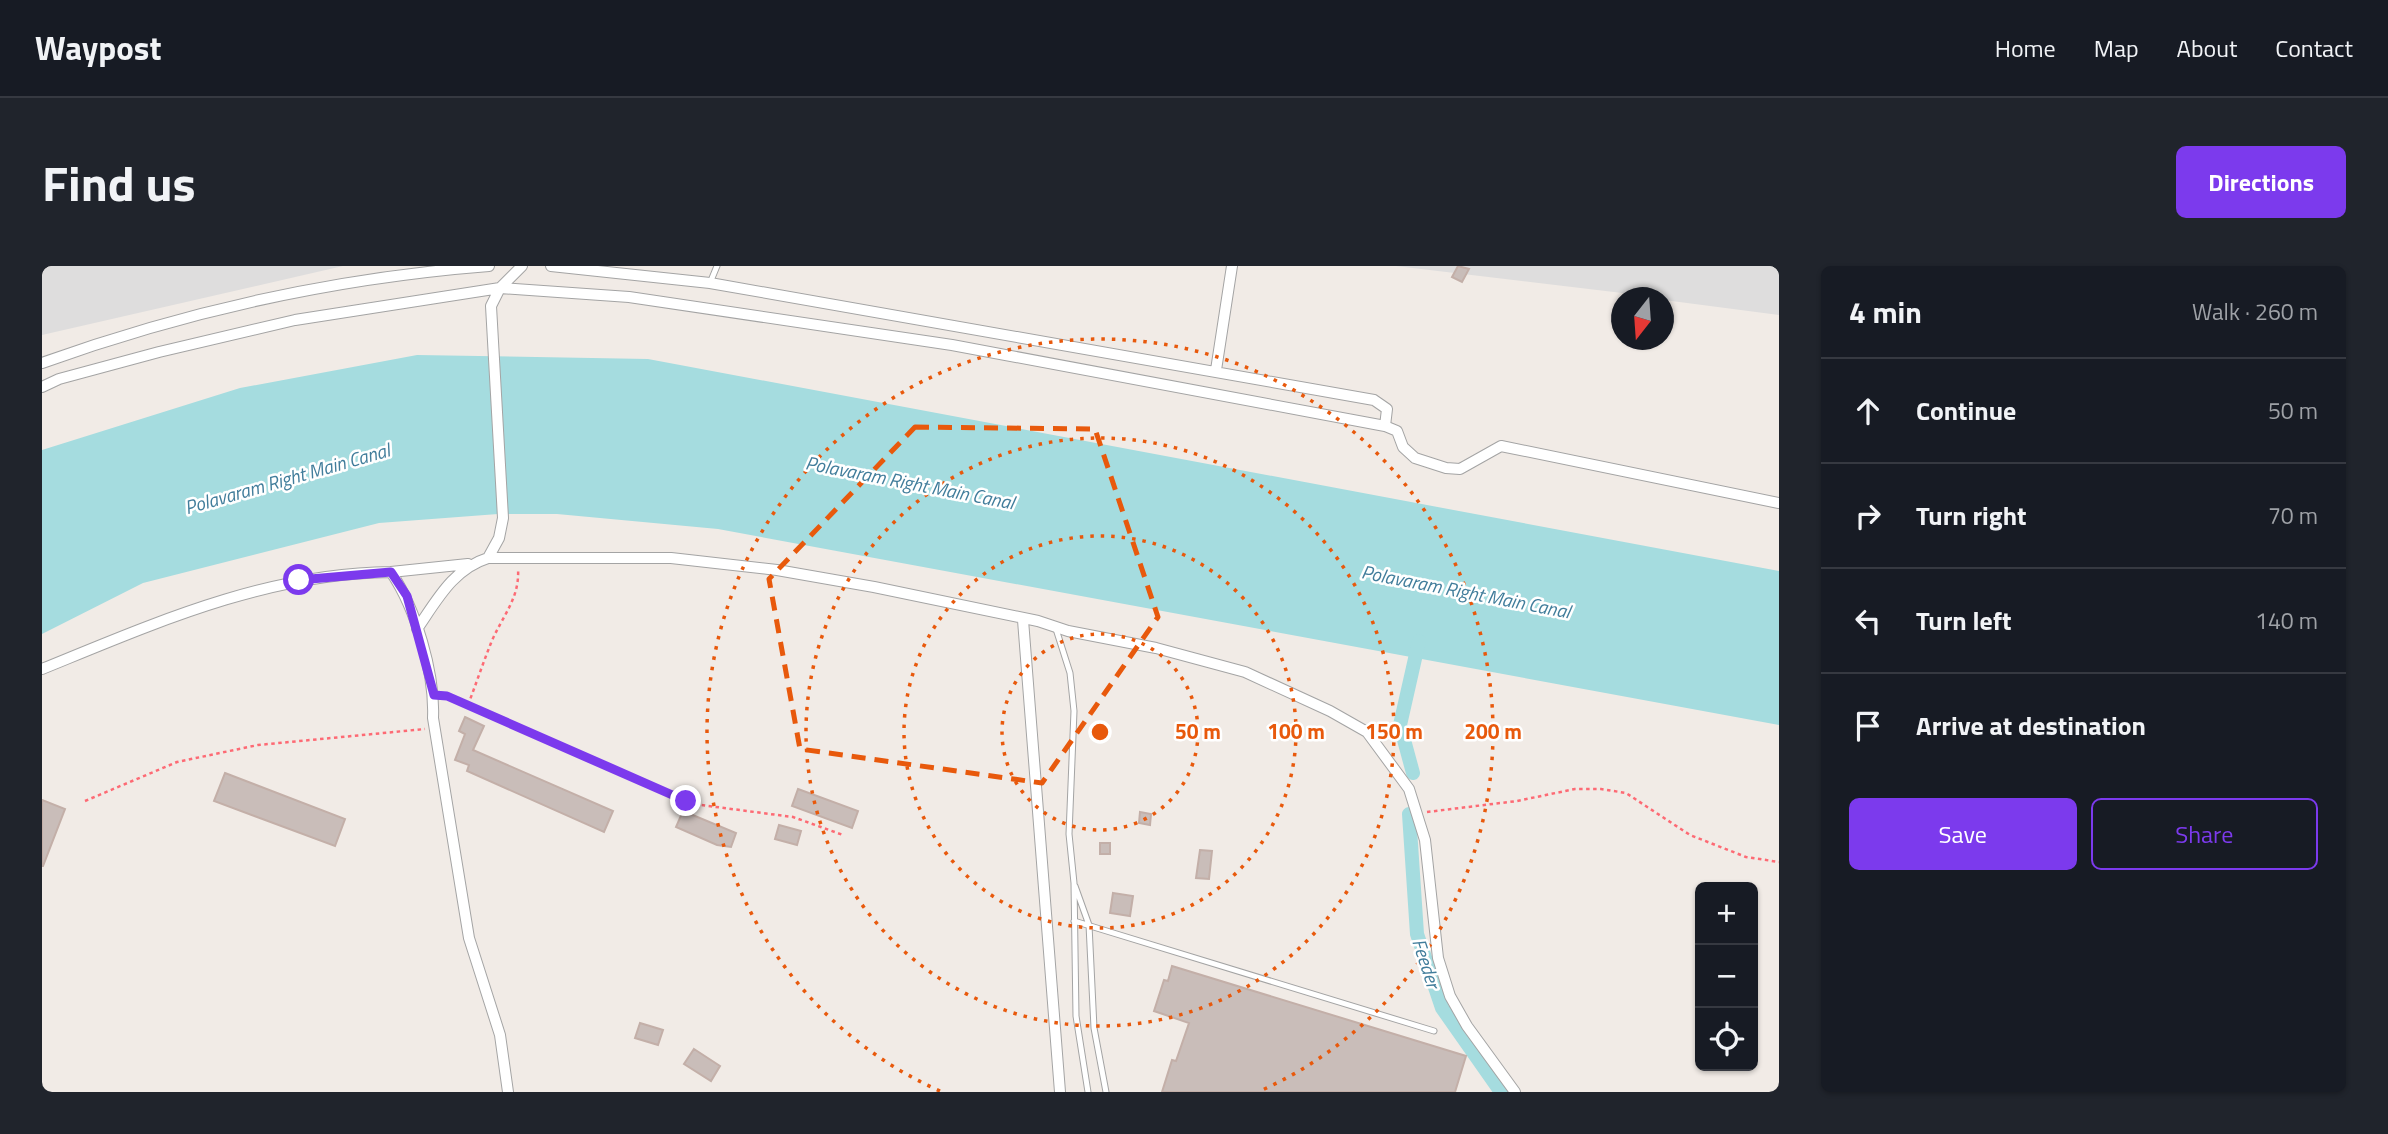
<!DOCTYPE html>
<html lang="en">
<head>
<meta charset="utf-8">
<style>
  body { margin:0; font-family:"Titillium Web",sans-serif; background:#20242c; color:#f1f3f6 }
  .controls { position:absolute; right:21px; bottom:21px; display:grid; overflow:hidden; border-radius:10px; box-shadow:0 2px 5px #0004 }
  .controls button { width:63px; height:63px; display:grid; place-items:center; padding:0; border:0; border-bottom:2px solid #363941; background:#171b24; color:#f1f3f6; font:35px sans-serif }
  .compass { position:absolute; left:1569px; top:21px; width:63px; height:63px; border-radius:50%; background:#171b24; box-shadow:0 2px 5px #0004; rotate:197deg }
  .stop { position:absolute; width:21px; height:21px; margin:-16px; border:5px solid #7c3aed; border-radius:50%; background:#fff }
  .stop.end { background:#7c3aed; border-color:#fff; box-shadow:0 2px 7px #0008 }
  .list { margin:0; padding:0; list-style:none }
  h2 { display:flex; justify-content:space-between; align-items:center; height:91px; margin:0; padding:0 28px; font-size:30px }
  h2 small { font-size:23px; font-weight:400; color:#9ea1a6 }
  .list li { display:grid; grid-template-columns:46px 1fr auto; gap:21px; align-items:center; box-sizing:border-box; height:105px; padding:0 28px; border-top:2px solid #363941 }
  .list b { display:block; font-size:26px; white-space:nowrap }
  .list em { font-size:23px; font-style:normal; color:#9ea1a6 }
  .actions { display:flex; gap:14px; padding:21px 28px }
  .actions a { flex:1; padding:16px 0; border:2px solid #7c3aed; border-radius:10px; text-align:center; font-size:24px; color:#7c3aed }
  .actions .main { background:#7c3aed; color:#fff }
  .icon { flex:none; width:38px; height:38px; fill:none; stroke:currentColor; stroke-width:2; stroke-linecap:round; stroke-linejoin:round }
  .map { position:relative; flex:none; width:1737px; height:826px; overflow:hidden; border-radius:10px }
  header { display:flex; align-items:center; gap:42px; box-sizing:border-box; height:98px; padding:0 35px; background:#171b24; border-bottom:2px solid #363941 }
  header strong { font-size:33px }
  nav { display:flex; gap:38px; margin-inline-start:auto; font-size:24px }
  .intro { display:flex; align-items:center; justify-content:space-between; box-sizing:border-box; height:168px; padding:0 42px }
  h1 { margin:0; font-size:49px }
  .button { padding:18px 32px; border-radius:10px; background:#7c3aed; color:#fff; font-size:24px; font-weight:700 }
  main { display:flex; gap:42px; padding:0 42px }
  aside { flex:1; background:#171b24; border-radius:10px; box-shadow:0 2px 5px #0004 }
  .map>svg:first-child { display:block }
</style>
</head>
<body>
<header>
<strong>Waypost</strong>
<nav><a>Home</a><a>Map</a><a>About</a><a>Contact</a></nav>
</header>
<div class="intro"><h1>Find us</h1><a class="button">Directions</a></div>
<main>
<div class="map">
<svg width="1737" height="826" viewBox="0 0 1737 826">
  <rect width="100%" height="100%" fill="#f1ebe6"/>
  <!-- residential -->
  <path fill="#dedddd" d="M0,0H301L0,69Z
    M1354,0H1737V49L1622,34V32Z"/>
  <!-- water -->
  <path fill="#a5dcdf" d="M375,89L606,93L1737,305V459L676,263L515,248H456L337,257L101,317L0,368V184L198,122Z"/>
  <g fill="none" stroke-linecap="round" stroke-linejoin="round">
    <!-- canal -->
    <path stroke="#a5dcdf" stroke-width="14" d="M1371,507L1358,459L1377,375
      M1367,548L1375,668L1400,742L1459,826"/>
  </g>
  <!-- building -->
  <path fill="#c9bdb9" stroke="#c3afa8" stroke-width="2" d="M1416,0L1427,3L1420,16L1410,11Z
    M423,451L442,460L431,484L571,545L562,566L425,505L427,499L413,494L423,468L417,465Z
    M183,507L303,553L293,580L172,535Z
    M756,523L816,545L810,562L750,540Z
    M0,534L23,543L1,600H0Z
    M641,545L694,567L689,581L675,579L634,561Z
    M1098,546L1109,548L1108,559L1097,557Z
    M737,559L759,565L755,579L733,573Z
    M1058,577H1068V588H1058Z
    M1158,584L1170,585L1167,613L1154,612Z
    M1071,627L1091,630L1088,650L1068,647Z
    M1130,700L1424,790L1413,826H1120L1130,794L1134,795L1147,757L1112,745L1122,714L1126,715Z
    M598,757L621,764L616,779L593,772Z
    M652,783L678,800L669,815L642,798Z"/>
  <g fill="none" stroke-linecap="round" stroke-linejoin="round">
    <defs>
      <path id="lane" d="M668,17L675,0
        M1014,363L1028,407L1032,445L1027,568L1032,617L1034,750L1046,826
        M1033,620L1047,659L1052,762L1064,826
        M1032,655L1392,765"/>
      <path id="street" d="M509,0L668,17L1332,134L1345,143L1343,160
        M0,97C144,45 294,12 447,0
        M1174,104L1190,0
        M0,121L17,113L117,86L253,54L458,22L587,31L910,79L1343,160L1355,165L1361,181L1373,192L1404,202L1418,203L1459,180L1737,237
        M446,292L457,272L461,252L449,40L458,22L480,0
        M349,306L426,298
        M981,354L1018,826
        M375,363C395,334 411,303 446,292H629L735,304L832,321L996,355L1026,365L1114,382L1203,406L1288,445L1325,466L1367,523L1383,574L1396,692L1408,730L1425,760L1473,826
        M0,403C113,357 225,307 349,306C374,343 393,407 391,452L427,672L458,769L466,826"/>
    </defs>
    <!-- lane casing -->
    <use href="#lane" stroke="#a4a4a4" stroke-width="7"/>
    <!-- street casing -->
    <use href="#street" stroke="#a4a4a4" stroke-width="12"/>
    <!-- path -->
    <path stroke="#fd6a74" stroke-width="2.5" stroke-dasharray="3.5 3.5" stroke-linecap="butt" d="M402,430L627,529L659,539L751,551L801,569
      M426,439C434,418 441,397 449,377C460,350 478,333 476,302
      M43,535L135,496L216,479L383,463
      M1385,546L1475,535L1533,523H1559L1584,527L1648,569L1704,591L1737,596"/>
    <!-- lane -->
    <use href="#lane" stroke="#fff" stroke-width="5"/>
    <!-- street -->
    <use href="#street" stroke="#fff" stroke-width="10"/>
  </g>
  <g fill="none" stroke-linecap="round" stroke-linejoin="round">
    <!-- route -->
    <path stroke="#7c3aed" stroke-width="9" d="M257,314L349,306L365,330L392,429L405,430L644,535"/>
  </g>
  <!-- marked area -->
  <path fill="none" stroke="#e8590c" stroke-width="5" stroke-dasharray="14 9" stroke-linejoin="round" d="M873,161L1053,163L1116,351L1000,517L758,483L727,313Z"/>
  <!-- distance rings -->
  <g fill="none" stroke="#e8590c" stroke-width="3.5" stroke-dasharray="3.5 7">
    <circle cx="1058" cy="466" r="98"/>
    <circle cx="1058" cy="466" r="196"/>
    <circle cx="1058" cy="466" r="294"/>
    <path d="M898 825A393 393 0 1 1 1218 825"/>
  </g>
  <g text-anchor="middle" dominant-baseline="central" stroke-width="5" stroke-linejoin="round" paint-order="stroke">
    <!-- water labels -->
    <g font-size="19" font-style="italic" fill="#417d9b" stroke="#fff">
      <text transform="translate(245 212) rotate(-16)">Polavaram Right Main Canal</text>
      <text transform="translate(868 216) rotate(11)">Polavaram Right Main Canal</text>
      <text transform="translate(1424 325) rotate(11)">Polavaram Right Main Canal</text>
      <text transform="translate(1385 697) rotate(72)">Feeder</text>
    </g>
  </g>
  <circle cx="1058" cy="466" r="10" fill="#e8590c" stroke="#fff" stroke-width="3.5"/>
  <g font-size="21" text-anchor="middle" font-weight="bold" fill="#e8590c" stroke="#fff" stroke-width="5" stroke-linejoin="round" paint-order="stroke">
    <text x="1156" y="473">50 m</text>
    <text x="1254" y="473">100 m</text>
    <text x="1352" y="473">150 m</text>
    <text x="1451" y="473">200 m</text>
  </g>
</svg>
<div class="controls">
<button>+</button>
<button>−</button>
<button><svg class="icon" aria-label="locate" viewBox="0 0 24 24"><circle cx="12" cy="12" r="6"/><path d="M12 2v4M12 18v4M2 12h4M18 12h4"/></svg></button>
</div>
<svg class="compass" viewBox="-18 -18 36 36"><path d="M0-13l5 13h-10z" fill="#e53935"/><path d="M0 13l5-13h-10z" fill="#9ea1a6"/></svg>
<div class="stop" style="left:257px;top:314px"></div>
<div class="stop end" style="left:644px;top:535px"></div>
</div>
<aside>
<h2>4 min<small>Walk · 260 m</small></h2>
<ul class="list">
<li><svg class="icon" aria-label="ahead" viewBox="0 0 24 24"><path d="M12 20V5M6 11l6-6 6 6"/></svg><div><b>Continue</b></div><em>50 m</em></li>
<li><svg class="icon" aria-label="right" viewBox="0 0 24 24"><path d="M7 20v-9h11M14 6l5 5-5 5"/></svg><div><b>Turn right</b></div><em>70 m</em></li>
<li><svg class="icon" aria-label="left" viewBox="0 0 24 24"><path d="M17 20v-9H6M10 6l-5 5 5 5"/></svg><div><b>Turn left</b></div><em>140 m</em></li>
<li><svg class="icon" aria-label="arrive" viewBox="0 0 24 24"><path d="M6 21V4h12l-3 4 3 4H6"/></svg><div><b>Arrive at destination</b></div></li>
</ul>
<div class="actions"><a class="main">Save</a><a>Share</a></div>
</aside>
</main>
</body>
</html>
